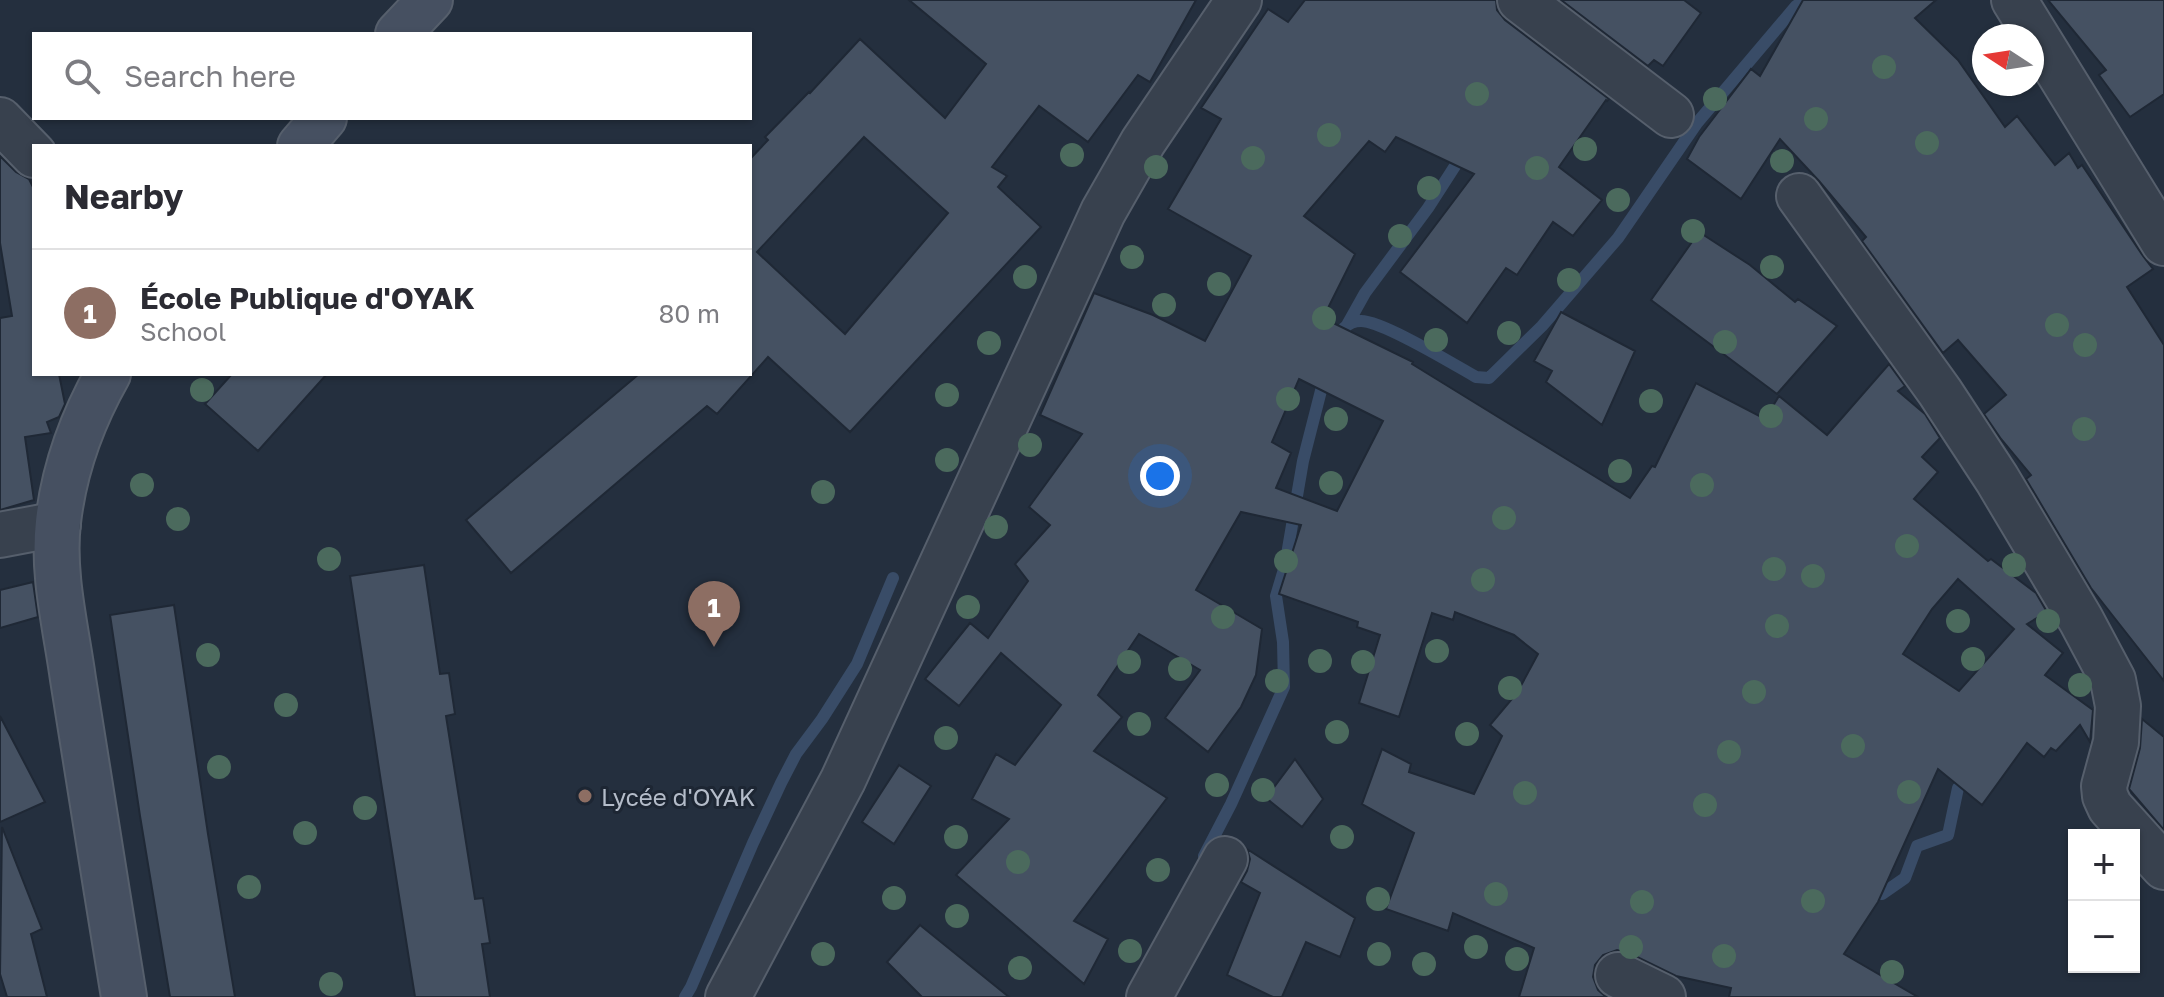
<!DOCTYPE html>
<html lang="en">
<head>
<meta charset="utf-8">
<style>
  body { margin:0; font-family:"Golos Text",sans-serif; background:#f2f2f3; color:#2b2b33 }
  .controls { position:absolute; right:24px; bottom:24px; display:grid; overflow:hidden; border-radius:0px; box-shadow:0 2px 6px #0004 }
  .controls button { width:72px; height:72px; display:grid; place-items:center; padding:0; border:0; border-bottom:2px solid #e1e1e2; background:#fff; color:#2b2b33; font:40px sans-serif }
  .compass { position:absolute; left:1972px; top:24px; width:72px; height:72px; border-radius:50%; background:#fff; box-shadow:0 2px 6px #0004; rotate:282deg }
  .you { position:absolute; left:1160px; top:476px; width:28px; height:28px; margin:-20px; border:6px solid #fff; border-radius:50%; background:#1a73e8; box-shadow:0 0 0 12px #1a73e833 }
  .badge { display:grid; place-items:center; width:52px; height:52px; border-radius:50%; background:#db2777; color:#fff; font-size:26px; font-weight:700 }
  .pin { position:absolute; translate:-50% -66px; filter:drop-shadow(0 2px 4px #0008) }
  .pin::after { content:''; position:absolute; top:42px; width:28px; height:24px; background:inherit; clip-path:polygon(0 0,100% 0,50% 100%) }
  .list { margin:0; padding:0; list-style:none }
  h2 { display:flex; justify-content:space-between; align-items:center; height:104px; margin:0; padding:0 32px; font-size:34px }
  h2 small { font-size:26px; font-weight:400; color:#7c7c81 }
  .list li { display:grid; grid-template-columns:52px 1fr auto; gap:24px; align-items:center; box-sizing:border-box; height:128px; padding:0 32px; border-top:2px solid #e1e1e2 }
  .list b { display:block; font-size:30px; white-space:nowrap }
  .list p { margin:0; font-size:26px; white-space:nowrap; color:#7c7c81 }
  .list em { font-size:26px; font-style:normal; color:#7c7c81 }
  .icon { flex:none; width:44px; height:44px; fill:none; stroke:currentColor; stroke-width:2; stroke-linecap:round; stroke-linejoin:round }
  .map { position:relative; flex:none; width:2164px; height:997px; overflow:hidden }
  .search { position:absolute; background:#fff; box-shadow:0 2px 6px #0004; left:32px; top:32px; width:720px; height:88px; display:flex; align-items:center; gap:20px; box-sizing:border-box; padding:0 28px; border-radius:0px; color:#7c7c81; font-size:30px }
  .panel { position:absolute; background:#fff; box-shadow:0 2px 6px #0004; left:32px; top:144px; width:720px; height:232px; border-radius:0px }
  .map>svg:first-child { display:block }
</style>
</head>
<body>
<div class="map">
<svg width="2164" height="997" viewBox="0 0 2164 997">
  <rect width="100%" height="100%" fill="#242f3e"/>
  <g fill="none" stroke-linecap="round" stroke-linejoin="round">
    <!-- stream -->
    <path stroke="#394c67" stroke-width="12" d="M1344,328C1349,323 1354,321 1361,321C1383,321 1453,364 1476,377L1489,378L1542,326L1618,238L1697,123L1796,6L1805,0
      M1337,343L1365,293L1428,208L1464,152
      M1204,856L1231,804L1284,687L1283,642L1276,596L1285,566L1303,461L1325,375
      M1882,894L1905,878L1917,846L1948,835L1958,788
      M685,997L691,987L753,843L781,783L796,754L822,719L857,664L893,578"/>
  </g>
  <!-- building -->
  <path fill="#455162" stroke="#1f2835" stroke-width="2" fill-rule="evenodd" d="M909,0H1196L1150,82L1138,75L1088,142L1039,106L992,167L1007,176L998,187L1041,227L850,432L768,357L717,414L707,406L511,573L466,520L639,374H750V159L768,140L765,137L809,92L810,93L860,39L945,118L986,64ZM864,137L948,213L845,334L757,252Z
    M1305,0H1496L1497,10L1505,20L1609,99L1607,101L1606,100L1559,167L1602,200L1573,236L1553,222L1517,275L1506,268L1467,323L1400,272L1474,174L1396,137L1385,152L1369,141L1304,216L1355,254L1323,318L1413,362L1412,364L1630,498L1652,466L1655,467L1696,383L1765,419L1779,396L1827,435L1889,364L1905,386L1898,391L1925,414L1940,438L1922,457L1938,472L1914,499L1988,561L1991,559L2036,593L2047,612L2027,624L2063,653L2045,675L2093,710L2090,742L2080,725L2056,751L2051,748L2044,757L2027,743L1982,805L1938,769L1878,902L1844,954L1918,997H1729L1731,988L1676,976L1629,953L1617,950L1603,955L1595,965L1593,977L1598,990L1606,997H1519L1534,948L1453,913L1448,931L1386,909L1414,833L1362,804L1382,749L1411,764L1409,772L1474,794L1502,736L1490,725L1517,693L1538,654L1514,635L1455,612L1453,620L1432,613L1399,717L1359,703L1380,635L1357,627L1358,622L1279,594L1301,525L1241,512L1196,590L1262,629L1256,675L1241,707L1208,752L1165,718L1200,670L1139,634L1098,695L1122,717L1094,751L1167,798L1074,921L1108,939L1084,984L956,875L1009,819L972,799L996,754L1015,765L1061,705L1001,653L959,706L925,679L970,623L988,638L1028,581L1015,564L1050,525L1029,507L1082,434L1040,415L1094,293L1153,315L1205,341L1251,256L1168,209L1221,119L1201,108L1268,9L1288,22ZM1299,379L1383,421L1337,511L1276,488L1291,453L1272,442ZM1958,579L2014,629L1959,691L1903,654L1932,609Z
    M1561,0H1684L1701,13L1663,66L1654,60L1648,66Z
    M1803,0H1936L1915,18L1958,60L2005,127L2017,116L2055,165L2069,153L2078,168L2082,165L2143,256L2153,269L2127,287L2164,345V681L2091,588L2026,479L2031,475L2001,439L1984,414L2006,395L1958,340L1943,353L1862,241L1866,237L1819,181L1780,139L1741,199L1687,159L1699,137L1751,69L1760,76Z
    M2048,0H2164V94L2130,117L2099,75L2106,70Z
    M0,156L16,172L29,179L34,189V374H59L65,404L59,417L47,422L51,433L25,437L34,500L0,510V318L12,316L0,243Z
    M1699,232L1750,265L1795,302L1798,299L1837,326L1777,394L1651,300Z
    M1561,312L1635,351L1602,425L1546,382L1552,371L1534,361Z
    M232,374H327L258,451L205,404Z
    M424,565L440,674L449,673L455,714L446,716L475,899L483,898L490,943L482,944L490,997H415L381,782L350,576Z
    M33,582L38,617L0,628V590Z
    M174,605L208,834L235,997H170L140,816L110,615Z
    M0,716L45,802L0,822Z
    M2142,719L2164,737V830L2129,789L2140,748Z
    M1295,759L1323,799L1302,827L1266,798Z
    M899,765L931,786L894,844L862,822Z
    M2,827L42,929L31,934L47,997H7L0,974Z
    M1247,849L1355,918L1340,957L1306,942L1282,997H1273L1227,975L1260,893L1241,882L1247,871L1250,859Z
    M920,925L1009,997H922L887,962Z"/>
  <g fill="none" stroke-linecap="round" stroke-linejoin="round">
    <defs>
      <path id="minor" d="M1520,0L1671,115
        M2014,0L2164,243
        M0,120L34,155
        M1799,196L1940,392L1997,479L2081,620L2113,680L2118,706L2116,742L2104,786L2105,796L2110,807L2164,867
        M0,535L58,524
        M1618,975L1663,997
        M728,997L843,780L1103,212L1143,142L1239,0
        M1149,997L1225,859"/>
      <path id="secondary" d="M398,34L430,0
        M300,146L324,118
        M108,374C82,420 64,470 58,522C52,574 66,628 73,679C89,785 107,891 124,997"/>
    </defs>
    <!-- minor casing -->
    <use href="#minor" stroke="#565f6c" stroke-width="48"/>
    <!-- secondary casing -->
    <use href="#secondary" stroke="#565f6c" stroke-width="48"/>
    <!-- minor -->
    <use href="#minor" stroke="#38414e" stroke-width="44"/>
    <!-- secondary -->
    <use href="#secondary" stroke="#465061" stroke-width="44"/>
  </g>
  <!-- trees -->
  <g fill="#4b6a5d">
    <circle cx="1884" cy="67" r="12"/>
    <circle cx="1477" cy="94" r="12"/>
    <circle cx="1715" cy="99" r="12"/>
    <circle cx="1816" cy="119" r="12"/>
    <circle cx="1329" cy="135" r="12"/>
    <circle cx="1927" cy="143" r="12"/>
    <circle cx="1585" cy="149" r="12"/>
    <circle cx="1072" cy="155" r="12"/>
    <circle cx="1253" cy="158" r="12"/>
    <circle cx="1782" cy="161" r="12"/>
    <circle cx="1156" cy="167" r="12"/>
    <circle cx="1537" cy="168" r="12"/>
    <circle cx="1429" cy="188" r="12"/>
    <circle cx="1618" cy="200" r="12"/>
    <circle cx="1693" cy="231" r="12"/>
    <circle cx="1400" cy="236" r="12"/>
    <circle cx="1132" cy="257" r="12"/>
    <circle cx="1772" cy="267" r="12"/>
    <circle cx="1025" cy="277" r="12"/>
    <circle cx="1569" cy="280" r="12"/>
    <circle cx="1219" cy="284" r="12"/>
    <circle cx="1164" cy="305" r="12"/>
    <circle cx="1324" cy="318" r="12"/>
    <circle cx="2057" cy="325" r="12"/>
    <circle cx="1509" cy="333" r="12"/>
    <circle cx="1436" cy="340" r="12"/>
    <circle cx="1725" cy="342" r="12"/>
    <circle cx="989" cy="343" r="12"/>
    <circle cx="2085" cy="345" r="12"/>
    <circle cx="202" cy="390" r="12"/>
    <circle cx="947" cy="395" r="12"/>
    <circle cx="1288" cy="399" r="12"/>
    <circle cx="1651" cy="401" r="12"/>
    <circle cx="1771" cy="416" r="12"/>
    <circle cx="1336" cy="419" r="12"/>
    <circle cx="2084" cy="429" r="12"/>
    <circle cx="1030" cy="445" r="12"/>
    <circle cx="947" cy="460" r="12"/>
    <circle cx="1620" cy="471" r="12"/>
    <circle cx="1331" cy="483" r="12"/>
    <circle cx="142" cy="485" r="12"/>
    <circle cx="1702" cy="485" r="12"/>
    <circle cx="823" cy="492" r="12"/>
    <circle cx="1504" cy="518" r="12"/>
    <circle cx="178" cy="519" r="12"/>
    <circle cx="996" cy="527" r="12"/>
    <circle cx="1907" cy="546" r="12"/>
    <circle cx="329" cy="559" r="12"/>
    <circle cx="1286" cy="561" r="12"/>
    <circle cx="2014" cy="565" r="12"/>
    <circle cx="1774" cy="569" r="12"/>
    <circle cx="1813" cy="576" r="12"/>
    <circle cx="1483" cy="580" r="12"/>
    <circle cx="968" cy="607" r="12"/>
    <circle cx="1223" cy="617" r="12"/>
    <circle cx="1958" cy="621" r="12"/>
    <circle cx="2048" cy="621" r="12"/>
    <circle cx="1777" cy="626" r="12"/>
    <circle cx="1437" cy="651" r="12"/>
    <circle cx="208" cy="655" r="12"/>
    <circle cx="1973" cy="659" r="12"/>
    <circle cx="1320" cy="661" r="12"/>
    <circle cx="1129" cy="662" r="12"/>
    <circle cx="1363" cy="662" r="12"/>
    <circle cx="1180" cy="669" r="12"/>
    <circle cx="1277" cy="681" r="12"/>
    <circle cx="2080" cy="685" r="12"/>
    <circle cx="1510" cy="688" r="12"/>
    <circle cx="1754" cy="692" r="12"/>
    <circle cx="286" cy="705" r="12"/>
    <circle cx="1139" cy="724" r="12"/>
    <circle cx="1337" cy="732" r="12"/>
    <circle cx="1467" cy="734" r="12"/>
    <circle cx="946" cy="738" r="12"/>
    <circle cx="1853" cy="746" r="12"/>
    <circle cx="1729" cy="752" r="12"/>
    <circle cx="219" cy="767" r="12"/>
    <circle cx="1217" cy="785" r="12"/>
    <circle cx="1263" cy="790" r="12"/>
    <circle cx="1909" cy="792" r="12"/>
    <circle cx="1525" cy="793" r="12"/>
    <circle cx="1705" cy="805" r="12"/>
    <circle cx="365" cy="808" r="12"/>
    <circle cx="305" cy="833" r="12"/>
    <circle cx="956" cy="837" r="12"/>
    <circle cx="1342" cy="837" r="12"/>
    <circle cx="1018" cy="862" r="12"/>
    <circle cx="1158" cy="870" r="12"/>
    <circle cx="249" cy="887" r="12"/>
    <circle cx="1496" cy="894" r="12"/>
    <circle cx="894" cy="898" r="12"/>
    <circle cx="1378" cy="899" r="12"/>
    <circle cx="1813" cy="901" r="12"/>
    <circle cx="1642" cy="902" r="12"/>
    <circle cx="957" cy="916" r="12"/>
    <circle cx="1476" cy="947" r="12"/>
    <circle cx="1631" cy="947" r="12"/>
    <circle cx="1130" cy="951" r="12"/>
    <circle cx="823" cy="954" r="12"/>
    <circle cx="1379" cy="954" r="12"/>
    <circle cx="1724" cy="956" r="12"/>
    <circle cx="1517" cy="959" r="12"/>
    <circle cx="1424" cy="964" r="12"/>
    <circle cx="1020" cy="968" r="12"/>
    <circle cx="1892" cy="972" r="12"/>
    <circle cx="331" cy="984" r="12"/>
  </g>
  <!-- markers -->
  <circle fill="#8d6e63" stroke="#1d2633" stroke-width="3" cx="585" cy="796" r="8"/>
  <g text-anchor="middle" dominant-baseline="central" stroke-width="6" stroke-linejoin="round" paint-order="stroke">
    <!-- poi labels -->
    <g font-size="24" fill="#b4bcc9" stroke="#1d2633" text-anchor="start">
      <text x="601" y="796">Lycée d'OYAK</text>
    </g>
  </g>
</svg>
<div class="controls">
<button>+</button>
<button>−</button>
</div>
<svg class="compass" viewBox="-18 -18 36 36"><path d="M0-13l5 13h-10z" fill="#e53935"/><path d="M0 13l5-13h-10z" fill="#7c7c81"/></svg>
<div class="you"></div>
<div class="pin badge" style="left:714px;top:647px;background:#8d6e63">1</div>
<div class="search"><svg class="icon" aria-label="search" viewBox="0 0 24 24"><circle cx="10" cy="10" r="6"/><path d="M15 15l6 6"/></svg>Search here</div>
<section class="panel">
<h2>Nearby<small></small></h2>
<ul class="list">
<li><span class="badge" style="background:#8d6e63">1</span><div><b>École Publique d'OYAK</b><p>School</p></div><em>80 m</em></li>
</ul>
</section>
</div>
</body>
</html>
